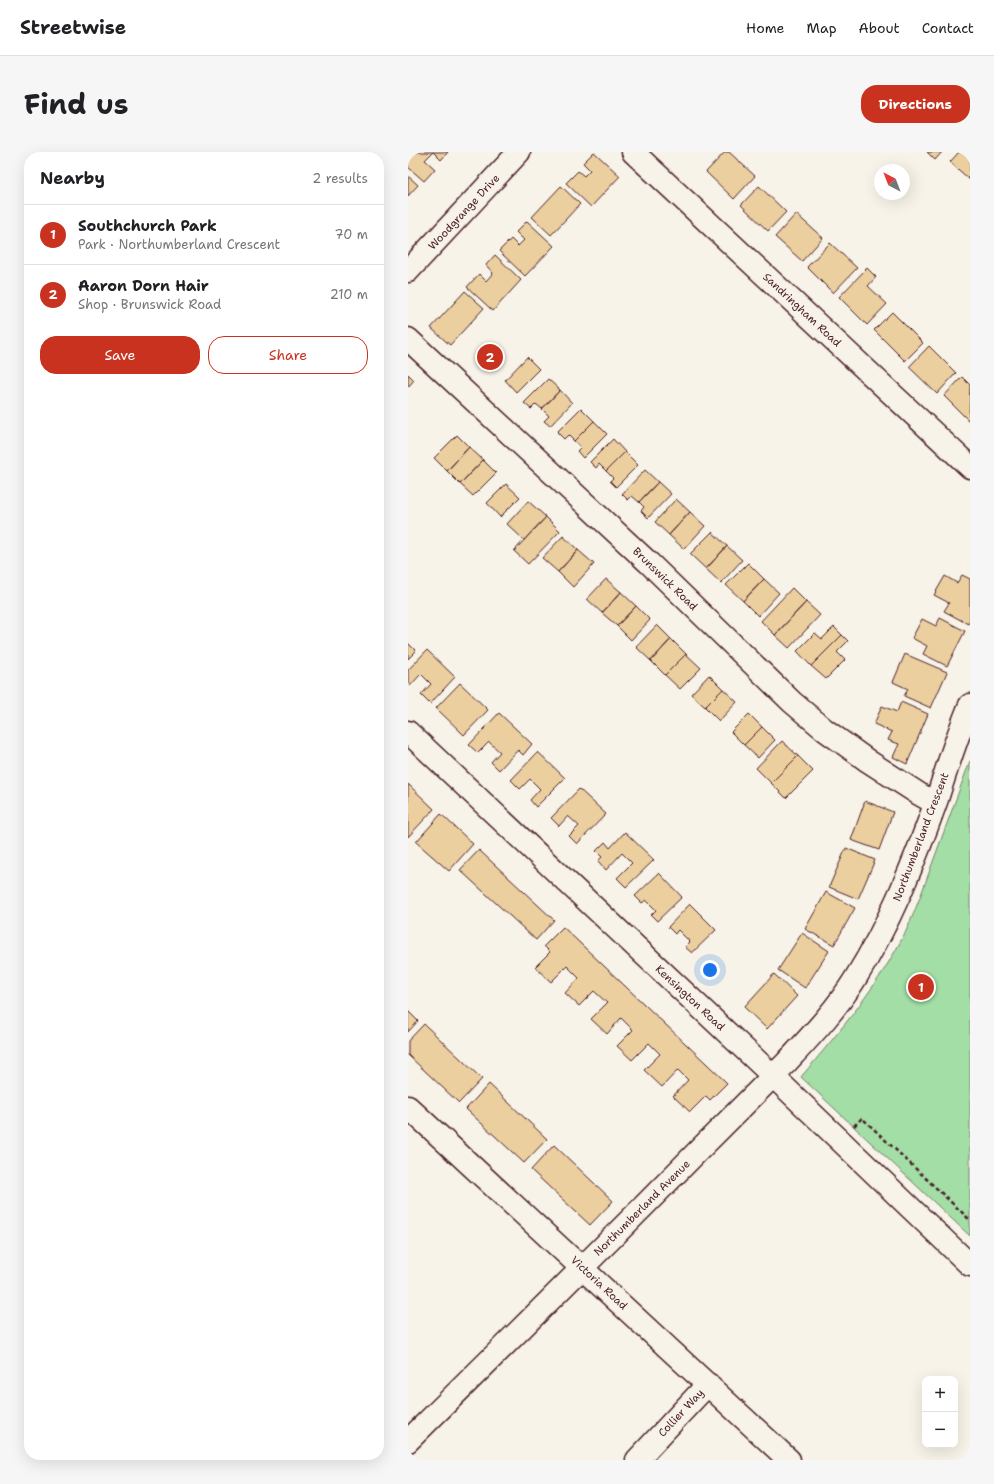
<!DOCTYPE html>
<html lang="en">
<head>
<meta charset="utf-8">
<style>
  body { margin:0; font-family:"Shantell Sans",sans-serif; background:#f6f6f6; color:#202124 }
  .controls { position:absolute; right:12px; bottom:12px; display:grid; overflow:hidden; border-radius:8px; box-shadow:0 4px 16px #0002 }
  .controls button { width:36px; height:36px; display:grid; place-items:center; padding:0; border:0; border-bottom:1px solid #e0e0e0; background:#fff; color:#202124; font:20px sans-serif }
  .compass { position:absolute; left:466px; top:12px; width:36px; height:36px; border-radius:50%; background:#fff; box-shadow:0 4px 16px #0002; rotate:318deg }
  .you { position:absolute; left:302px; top:818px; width:14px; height:14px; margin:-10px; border:3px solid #fff; border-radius:50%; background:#1a73e8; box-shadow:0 0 0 6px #1a73e833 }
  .badge { display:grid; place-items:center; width:26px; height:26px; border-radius:50%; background:#c8321e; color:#fff; font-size:13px; font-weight:700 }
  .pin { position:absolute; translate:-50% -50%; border:2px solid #fff; box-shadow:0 1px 4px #0006 }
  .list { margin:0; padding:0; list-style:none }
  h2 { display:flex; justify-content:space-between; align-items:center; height:52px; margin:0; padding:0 16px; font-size:17px }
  h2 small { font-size:13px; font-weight:400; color:#757577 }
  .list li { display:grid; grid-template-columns:26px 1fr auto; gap:12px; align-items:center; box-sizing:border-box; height:60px; padding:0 16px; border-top:1px solid #e0e0e0 }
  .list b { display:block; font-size:15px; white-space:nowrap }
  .list p { margin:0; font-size:13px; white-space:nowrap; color:#757577 }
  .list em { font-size:13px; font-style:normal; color:#757577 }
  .actions { display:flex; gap:8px; padding:12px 16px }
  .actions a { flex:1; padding:9px 0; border:1px solid #c8321e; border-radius:16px; text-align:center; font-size:14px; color:#c8321e }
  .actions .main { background:#c8321e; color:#fff }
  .map { position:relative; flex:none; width:562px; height:1308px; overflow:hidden; border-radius:16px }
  header { display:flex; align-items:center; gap:24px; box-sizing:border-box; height:56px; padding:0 20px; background:#fff; border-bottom:1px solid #e0e0e0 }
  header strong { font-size:19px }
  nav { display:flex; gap:22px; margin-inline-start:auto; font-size:14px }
  .intro { display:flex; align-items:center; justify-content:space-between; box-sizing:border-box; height:96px; padding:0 24px }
  h1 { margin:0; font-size:28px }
  .button { padding:10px 18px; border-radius:16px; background:#c8321e; color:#fff; font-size:14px; font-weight:700 }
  main { display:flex; gap:24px; padding:0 24px }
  aside { flex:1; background:#fff; border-radius:16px; box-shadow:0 4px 16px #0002 }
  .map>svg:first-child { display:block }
</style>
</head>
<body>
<header>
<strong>Streetwise</strong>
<nav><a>Home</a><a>Map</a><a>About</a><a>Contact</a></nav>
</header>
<div class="intro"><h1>Find us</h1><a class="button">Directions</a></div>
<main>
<aside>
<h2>Nearby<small>2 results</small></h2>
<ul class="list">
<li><span class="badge">1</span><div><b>Southchurch Park</b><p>Park · Northumberland Crescent</p></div><em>70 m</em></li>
<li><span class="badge">2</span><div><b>Aaron Dorn Hair</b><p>Shop · Brunswick Road</p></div><em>210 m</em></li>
</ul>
<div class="actions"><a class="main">Save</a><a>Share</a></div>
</aside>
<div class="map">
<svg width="562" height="1308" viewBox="0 0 562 1308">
  <rect width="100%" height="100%" fill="#f7f3e8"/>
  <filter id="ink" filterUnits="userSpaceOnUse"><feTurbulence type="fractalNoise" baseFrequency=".025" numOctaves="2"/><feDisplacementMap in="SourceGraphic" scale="8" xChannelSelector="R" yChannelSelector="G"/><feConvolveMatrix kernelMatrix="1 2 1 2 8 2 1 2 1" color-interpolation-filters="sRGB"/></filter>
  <g filter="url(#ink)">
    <!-- green -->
    <path fill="#a2dea5" stroke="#767e68" d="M562,609V1084L393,925C432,879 472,832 499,777C508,757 516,735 523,715C536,680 549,644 562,609Z"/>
    <!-- building -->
    <path fill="#ebcf9f" stroke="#4a1f2b" d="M0,0H25L17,8L27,17L16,29L0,15Z
      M25,0H40L33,8Z
      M186,0L212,24L183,55L158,31L170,19L176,24L182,18L175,11Z
      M317,0H321L347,24L326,47L298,20Z
      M519,0H534L527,8Z
      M551,0H562V28L542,10Z
      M0,24L10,33L0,44Z
      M153,34L172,52L143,83L124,65Z
      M351,34L378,60L360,79L333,53Z
      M388,62L415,86L394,109L367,85Z
      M119,69L146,94L117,124L91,99L103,87L110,94L116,88L108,80Z
      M422,91L449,116L425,141L399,115Z
      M87,103L113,128L85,159L59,135L71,122L78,129L85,121L78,113Z
      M459,116L468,125L460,134L479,152L459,173L431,145Z
      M57,139L76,156L42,193L23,176Z
      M484,160L515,191L497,209L466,178Z
      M521,194L548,221L529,242L501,215Z
      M119,205L131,217L108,240L97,228Z
      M0,222L6,228L0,235Z
      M554,225L562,233L561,269L536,244Z
      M140,227L152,238L134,257L128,252L123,257L116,251Z
      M152,238L164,251L142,274L136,269L141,264L134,257Z
      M173,256L186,269L166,289L160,283L156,287L149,280Z
      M186,269L199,282L175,306L169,299L173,295L166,289Z
      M49,283L61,295L39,319L26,306Z
      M205,287L217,300L198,319L191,312L188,316L182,310Z
      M61,295L75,308L52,332L39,319Z
      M217,300L230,313L208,335L202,329L205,326L198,319Z
      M75,308L88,321L65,344L52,332Z
      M237,318L250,330L231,350L224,344L220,348L214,342Z
      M250,330L263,342L240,366L233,359L236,355L231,350Z
      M98,332L112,345L92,365L79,351Z
      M268,347L282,360L261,383L247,370Z
      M120,349L138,365L116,388L99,372Z
      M282,360L297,374L276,397L261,383Z
      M138,365L152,379L120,412L106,399Z
      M304,380L319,394L298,417L282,402Z
      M155,384L170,398L150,420L134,406Z
      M319,394L334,408L313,431L298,417Z
      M170,398L186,412L165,435L150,420Z
      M340,411L356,427L335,449L318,433Z
      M554,423L562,427V469L560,472L536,459L541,451L526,443L537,424L549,431Z
      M198,427L213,440L194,461L179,447Z
      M356,427L371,441L350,464L335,449Z
      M384,436L398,450L367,483L353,469Z
      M213,440L228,454L209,474L194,461Z
      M398,450L412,463L381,496L367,483Z
      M228,454L242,468L223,488L209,474Z
      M532,466L557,479L539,514L515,502L519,494L504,486L514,467L528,474Z
      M249,473L263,487L243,509L228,495Z
      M426,475L434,483L403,514L389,499L407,481L414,487Z
      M434,483L440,489L429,500L437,508L418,527L403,514Z
      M263,487L278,502L257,523L243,509Z
      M0,491L8,499L0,507Z
      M19,498L47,525L22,552L13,543L23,532L13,522L2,534L0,532V518Z
      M278,502L293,516L272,537L257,523Z
      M497,502L539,520L523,556L496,544L500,537L485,530Z
      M301,523L315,537L297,555L283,542Z
      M52,531L80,558L56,583L28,556Z
      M315,537L329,550L311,569L297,555Z
      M493,550L520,562L499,612L485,605L491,592L480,588L484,580L466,572L474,554L489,560Z
      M91,561L124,592L115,603L110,598L91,618L83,610L92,600L81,590L70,601L61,593Z
      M341,562L354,575L336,593L323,580Z
      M354,575L367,588L350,606L336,593Z
      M374,589L390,604L363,631L348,616Z
      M130,600L157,626L128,655L122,648L132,637L122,627L112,637L103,628Z
      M390,604L405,619L378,646L363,631Z
      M0,632L26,657L0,685Z
      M171,637L198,662L169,692L161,684L171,674L160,664L151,674L143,666Z
      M457,649L485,660L471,698L443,688Z
      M33,662L65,692L41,719L8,690Z
      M217,680L246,708L218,735L209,726L224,711L214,701L198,718L190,709L194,705L188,699L197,690L202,696Z
      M438,696L467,708L450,747L421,735Z
      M71,698L146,768L128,788L52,718Z
      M251,721L274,745L249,769L243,763L248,758L238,748L234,751L227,744Z
      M418,740L447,756L426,793L397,777Z
      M282,752L308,778L284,801L277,795L282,790L270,778L267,782L260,775Z
      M155,775L319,931L302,948L298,944L282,960L265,944L280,928L270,918L254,935L236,918L252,902L241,891L224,908L209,894L225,878L213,866L199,882L183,867L199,851L186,839L171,854L157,841L171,826L159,814L143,830L127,815L142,800L136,794Z
      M394,781L421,799L397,836L370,818Z
      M366,822L389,844L359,877L336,855Z
      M0,859L10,869L0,880Z
      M16,872L74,927L51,951L0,903V889Z
      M81,932L139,987L116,1011L58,957Z
      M146,993L205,1049L182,1073L123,1018Z"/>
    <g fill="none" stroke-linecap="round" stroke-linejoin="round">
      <defs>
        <path id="minor" d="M225,0L562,315
          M0,119L111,0
          M0,187L241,411L384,550L417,578L460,609L511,642L518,646L528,649
          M0,580L365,924L562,1113
          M0,955L381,1308
          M0,1289C98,1192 195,1096 291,998C320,969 349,940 378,911C402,885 428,858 447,827C482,771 507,709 529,647C539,615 549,584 562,553
          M229,1308L300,1232"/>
      </defs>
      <!-- minor casing -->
      <use href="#minor" stroke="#4a1f2b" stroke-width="25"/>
      <!-- path -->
      <path stroke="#4a1f2b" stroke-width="2.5" stroke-dasharray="4 3" stroke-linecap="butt" d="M446,974L454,966L562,1068"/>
      <!-- minor -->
      <use href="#minor" stroke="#f7f3e8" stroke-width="22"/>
    </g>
  </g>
  <g text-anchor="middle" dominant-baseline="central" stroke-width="3.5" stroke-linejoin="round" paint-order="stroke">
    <!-- street labels -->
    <g font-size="11" fill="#4a1f2b" stroke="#f7f3e8">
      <text transform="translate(56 60) rotate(-47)">Woodgrange Drive</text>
      <text transform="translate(394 158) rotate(43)">Sandringham Road</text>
      <text transform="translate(257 427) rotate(44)">Brunswick Road</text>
      <text transform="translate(513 685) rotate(-69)">Northumberland Crescent</text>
      <text transform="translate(282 846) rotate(43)">Kensington Road</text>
      <text transform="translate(234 1056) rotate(-45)">Northumberland Avenue</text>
      <text transform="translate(191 1131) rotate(43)">Victoria Road</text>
      <text transform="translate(273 1261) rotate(-47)">Collier Way</text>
    </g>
  </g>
</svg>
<div class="controls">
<button>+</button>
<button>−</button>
</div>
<svg class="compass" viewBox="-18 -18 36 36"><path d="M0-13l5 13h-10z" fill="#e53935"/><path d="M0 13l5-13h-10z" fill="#757577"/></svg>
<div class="you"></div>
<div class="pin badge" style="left:513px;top:835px">1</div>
<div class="pin badge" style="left:82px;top:205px">2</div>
</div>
</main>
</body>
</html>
